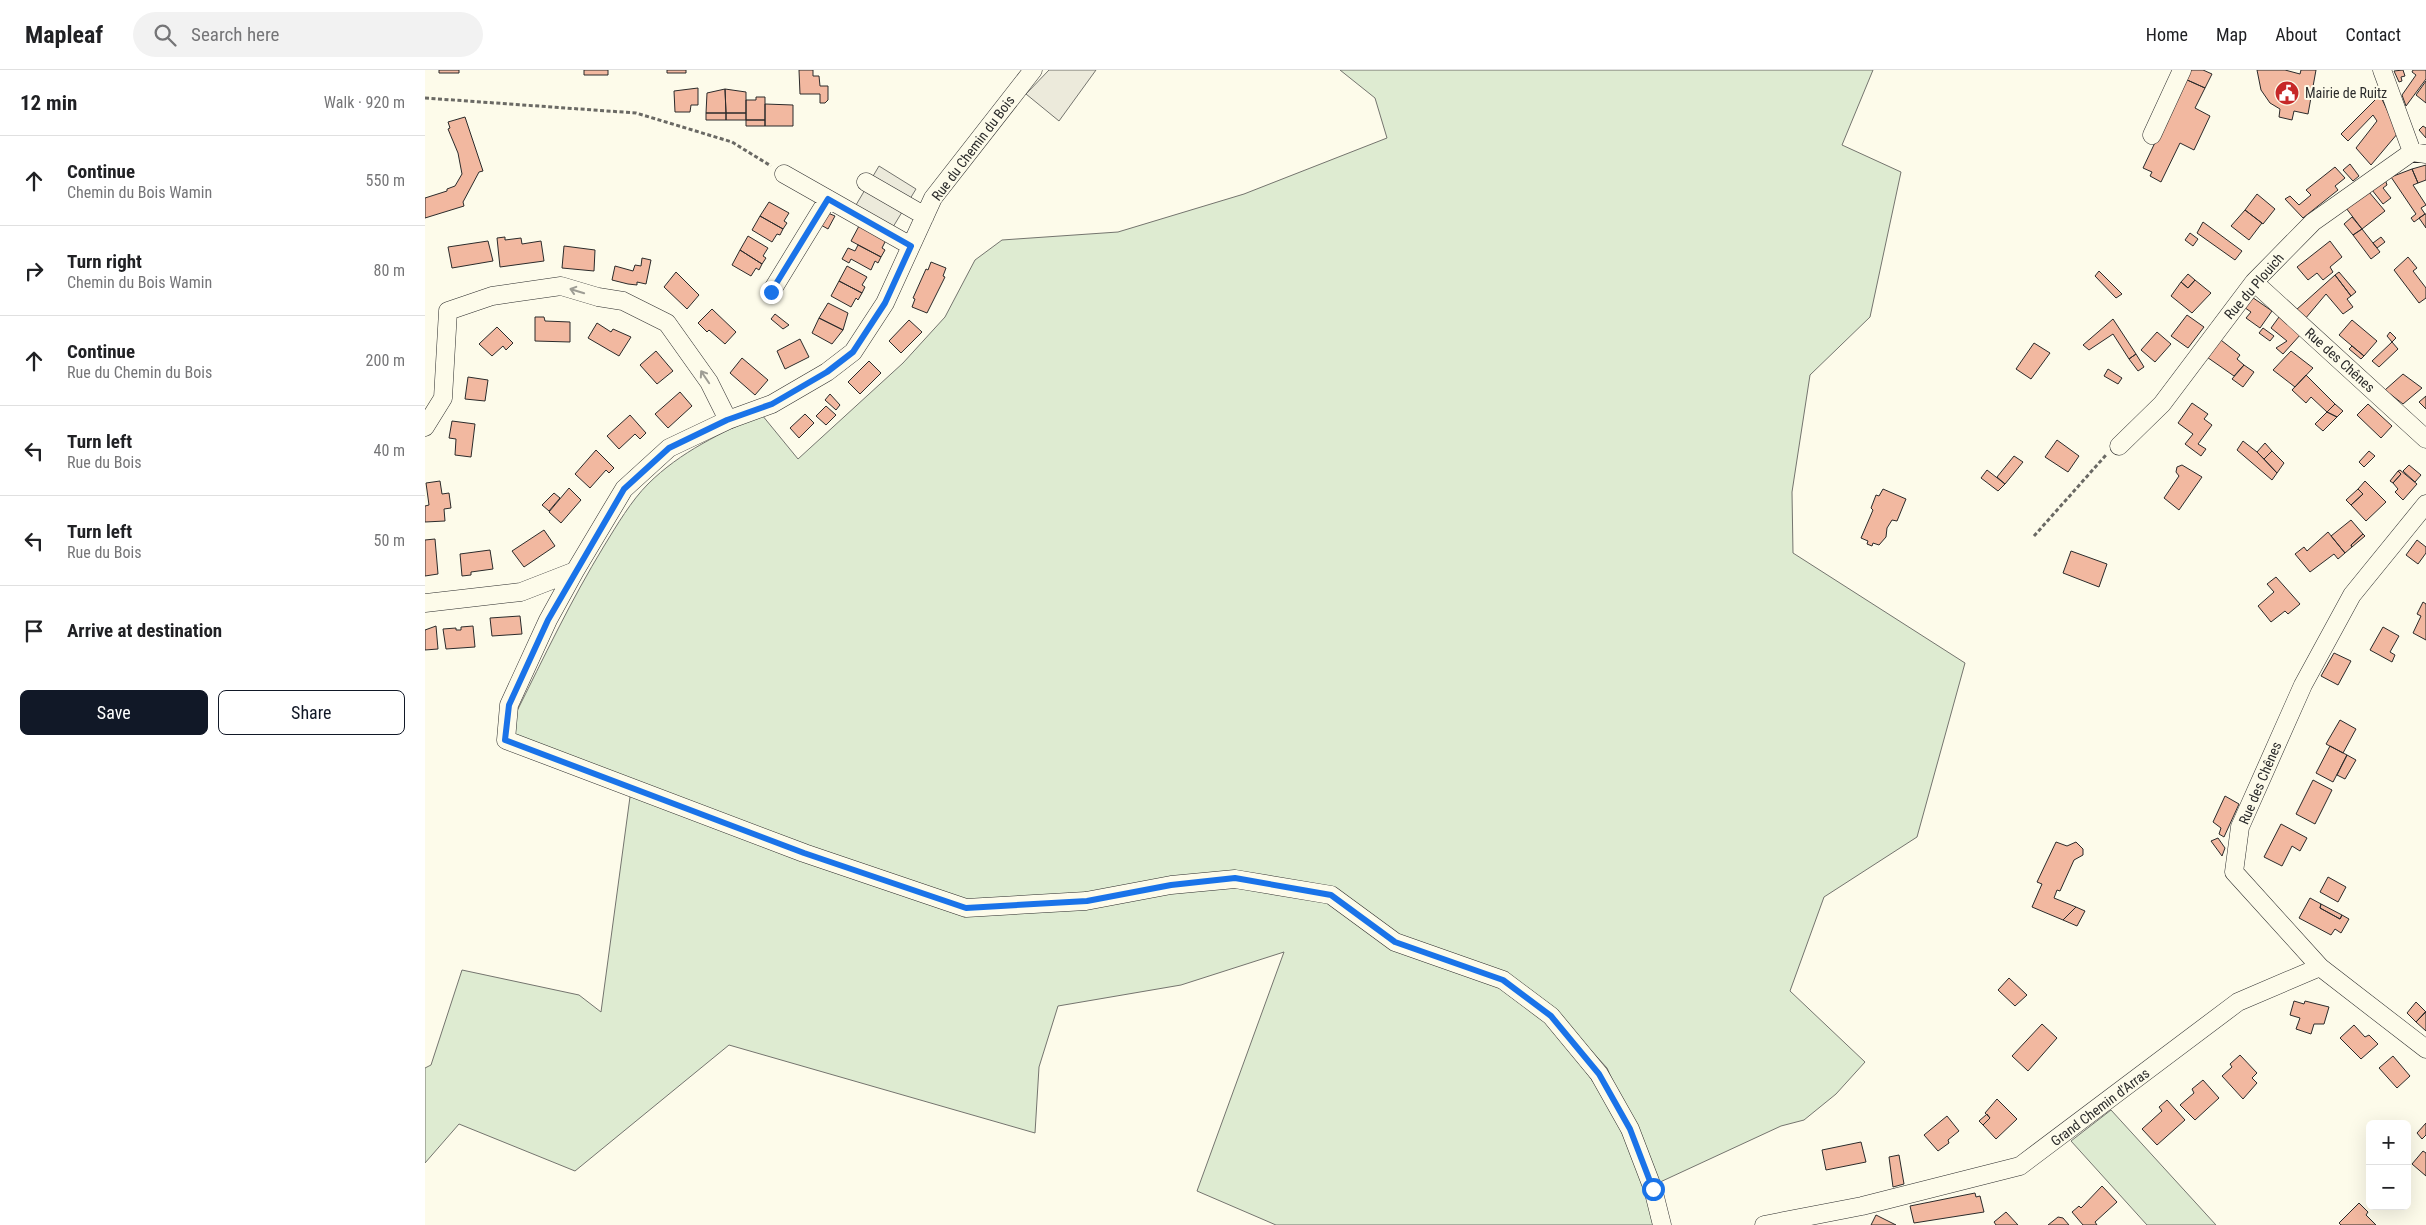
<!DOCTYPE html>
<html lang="en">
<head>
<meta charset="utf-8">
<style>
  body { margin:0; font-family:"Roboto Condensed",sans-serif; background:#f2f2f2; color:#202124 }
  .controls { position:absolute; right:15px; bottom:15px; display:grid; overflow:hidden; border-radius:8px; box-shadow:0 5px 20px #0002 }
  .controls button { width:45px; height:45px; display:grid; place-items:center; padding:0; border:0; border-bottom:1px solid #e0e0e0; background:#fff; color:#202124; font:25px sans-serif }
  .stop { position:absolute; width:15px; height:15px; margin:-11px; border:4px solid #1a73e8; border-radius:50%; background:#fff }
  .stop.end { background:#1a73e8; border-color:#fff; box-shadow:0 1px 5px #0008 }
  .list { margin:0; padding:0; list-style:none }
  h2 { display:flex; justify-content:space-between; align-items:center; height:65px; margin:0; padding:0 20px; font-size:21px }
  h2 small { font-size:16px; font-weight:400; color:#757577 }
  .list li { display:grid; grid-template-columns:32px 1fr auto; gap:15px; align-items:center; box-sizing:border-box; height:90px; padding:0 20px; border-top:1px solid #e0e0e0 }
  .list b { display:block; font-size:19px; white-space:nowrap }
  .list p { margin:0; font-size:16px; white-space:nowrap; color:#757577 }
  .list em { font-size:16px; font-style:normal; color:#757577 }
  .actions { display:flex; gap:10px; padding:15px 20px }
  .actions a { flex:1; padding:11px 0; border:1px solid #111827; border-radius:8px; text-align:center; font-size:18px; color:#111827 }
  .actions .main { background:#111827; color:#fff }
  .icon { flex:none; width:28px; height:28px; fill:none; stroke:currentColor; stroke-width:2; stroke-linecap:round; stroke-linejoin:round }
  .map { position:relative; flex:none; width:2001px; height:1155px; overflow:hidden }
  header { display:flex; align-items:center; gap:30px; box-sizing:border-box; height:70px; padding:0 25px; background:#fff; border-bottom:1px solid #e0e0e0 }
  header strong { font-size:24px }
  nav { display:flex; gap:28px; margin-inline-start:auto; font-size:18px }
  .search { width:350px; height:45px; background:#f2f2f2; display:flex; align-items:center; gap:12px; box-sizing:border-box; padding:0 18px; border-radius:28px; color:#757577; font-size:19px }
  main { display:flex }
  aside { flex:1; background:#fff }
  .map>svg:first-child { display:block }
</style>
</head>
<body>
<header>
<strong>Mapleaf</strong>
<div class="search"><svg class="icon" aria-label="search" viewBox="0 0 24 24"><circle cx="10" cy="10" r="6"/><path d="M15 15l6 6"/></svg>Search here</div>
<nav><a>Home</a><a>Map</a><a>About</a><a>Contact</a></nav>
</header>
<main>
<aside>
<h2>12 min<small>Walk · 920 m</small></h2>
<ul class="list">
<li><svg class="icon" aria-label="ahead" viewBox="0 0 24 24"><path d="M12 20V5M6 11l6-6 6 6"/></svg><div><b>Continue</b><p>Chemin du Bois Wamin</p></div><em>550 m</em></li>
<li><svg class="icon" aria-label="right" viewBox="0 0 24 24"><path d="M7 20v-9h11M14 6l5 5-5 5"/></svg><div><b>Turn right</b><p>Chemin du Bois Wamin</p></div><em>80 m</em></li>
<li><svg class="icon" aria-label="ahead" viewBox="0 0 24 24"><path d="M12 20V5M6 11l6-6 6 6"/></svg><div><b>Continue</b><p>Rue du Chemin du Bois</p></div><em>200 m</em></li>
<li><svg class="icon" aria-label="left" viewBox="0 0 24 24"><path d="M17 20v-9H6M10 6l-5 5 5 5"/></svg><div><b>Turn left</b><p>Rue du Bois</p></div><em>40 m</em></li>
<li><svg class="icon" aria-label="left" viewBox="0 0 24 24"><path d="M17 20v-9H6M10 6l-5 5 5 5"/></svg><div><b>Turn left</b><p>Rue du Bois</p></div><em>50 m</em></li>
<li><svg class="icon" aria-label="arrive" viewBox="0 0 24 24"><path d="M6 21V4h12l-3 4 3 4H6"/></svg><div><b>Arrive at destination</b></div></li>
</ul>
<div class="actions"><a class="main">Save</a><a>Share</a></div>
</aside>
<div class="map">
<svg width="2001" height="1155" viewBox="0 0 2001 1155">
  <rect width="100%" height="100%" fill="#fdfbea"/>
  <!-- green -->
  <path fill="#deebd1" stroke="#74746e" d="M915,0H1448L1417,75L1476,102L1445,247L1385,305L1367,422L1368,483L1540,593L1492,767L1399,827L1365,921L1440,992L1411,1024L1379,1050L1356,1056L1233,1113L1182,998L1132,943L1082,905L974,868L938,842L932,853L971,881L1074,917L1124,950L1184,1034L1224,1123L1231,1155H851L772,1121L859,882L756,915L633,936L614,997L610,1063L304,975L150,1101L34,1054L0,1093V998L6,995L37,900L154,925L176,942L207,712L88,666L90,645C119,587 146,530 179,476C192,455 206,431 223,414C255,382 297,362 337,345L373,389L478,293L520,247L550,190L577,170L693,162L819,124L962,68L950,28Z
    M1686,1040L1791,1155H1722L1646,1071Z"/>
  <!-- parking -->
  <path fill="#eceadb" stroke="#74746e" d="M624,0H671L634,51L601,24Z
    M454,96L491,119L468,157L431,135Z"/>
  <!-- building -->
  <path fill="#f2b8a0" stroke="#2b2b2b" d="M14,0H34V3H14Z
    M159,0H183V5H159Z
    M242,0H261V3H242Z
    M374,0H388V6H394L395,16H403V30L400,33H395V24H375Z
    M1764,0H1778L1787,4L1780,18L1760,9Z
    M1832,0H1860L1875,4L1876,0H1891L1883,44L1869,41L1867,50L1854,47L1855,39L1845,33L1836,20Z
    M1978,0L1980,6L1976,7L1977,11L1974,12L1969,1Z
    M1988,0H2001V9L1981,36L1977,25L1991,5L1987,2Z
    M1760,9L1780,18L1770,38L1785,46L1769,80L1755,73L1736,112L1725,106L1727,102L1718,98Z
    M2001,11V33L1991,25Z
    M273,18V35H266L265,42H250L249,21Z
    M300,19L301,43H281L282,23Z
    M300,19L321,22V43H301Z
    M1955,25L1973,63L1946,95L1931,78L1952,51L1948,45L1923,71L1916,64Z
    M331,27H340V50H321V30H331Z
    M340,34L368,35V56H340Z
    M281,43H301V50H281Z
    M301,43H321V50H301Z
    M40,47L58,101L54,102L38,132L39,136L0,148V128L22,121V119L30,116L37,104L33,83L23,59L25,58L23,52Z
    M321,50H340V56H321Z
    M1998,56L2001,58V68L1994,60Z
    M1925,94L1934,106L1928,111L1918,100Z
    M2001,95V110L1993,113L1987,99Z
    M1910,97L1920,108L1910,116L1913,120L1878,148L1860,129L1865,126L1874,135L1886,125L1881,120Z
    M1987,99L1993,113L1988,115L2001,135L1996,138L2000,144L1989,152L1986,148L1991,144L1966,107Z
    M1960,109L1962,115L1958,118L1966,128L1958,134L1947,120Z
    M1944,122L1960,141L1937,159L1921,138Z
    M1832,124L1850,139L1838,154L1820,140Z
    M344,132L364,143L359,151L362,153L358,159L335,146Z
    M1820,140L1837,153L1824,170L1806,156Z
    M403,143L410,146L403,159L396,155Z
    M2000,144H2001V158L1994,148Z
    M335,146L358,159L355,165L352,164L347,172L327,160Z
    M1927,147L1937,159L1928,165L1919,154Z
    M1778,152L1817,181L1810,190L1772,163Z
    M434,156L461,170L457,178L460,180L456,187L426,171Z
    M1937,159L1955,182L1946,189L1928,165Z
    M1765,163L1773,169L1768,176L1760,170Z
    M323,166L343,178L338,186L341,188L337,194L315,180Z
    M80,167V170L96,168L97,174L116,171L119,191L75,197L72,168Z
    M1956,167L1960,172L1952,178L1948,173Z
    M63,171L68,191L27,198L23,177Z
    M1905,171L1917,187L1905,197L1908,202L1898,210L1892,203L1883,210L1872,197Z
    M433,175L456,187L453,193L450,191L446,200L426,189L424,193L417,189L423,178L430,181Z
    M139,176L170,180L169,201L137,198Z
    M315,180L337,194L334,200L331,198L326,206L307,195Z
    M1983,187L1992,198L1988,201L2001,218V228L1994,233L1969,200Z
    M217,188L226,190L221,214L212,212V215L203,214L187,210L190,196L208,201L210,195L216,196Z
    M506,192L521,198L518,206L520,207L502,243L487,237L490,229L488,228L501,199L503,200Z
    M422,196L442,207L437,215L440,217L437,223L414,211Z
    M1674,201L1697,224L1691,228L1670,206Z
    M251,202L274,225L262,239L239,217Z
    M1914,202L1931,222L1926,226L1910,205Z
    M1763,204L1770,210L1763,218L1756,212Z
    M1910,205L1926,226L1922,229L1928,237L1918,244L1901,224L1880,249L1871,240Z
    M1770,210L1786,223L1767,243L1746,226L1756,212L1763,218Z
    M414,211L437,223L433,230L431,228L426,237L406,226Z
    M1824,225L1847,241L1835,258L1821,248L1826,242L1816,235Z
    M403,233L423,243L418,260L394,248Z
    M287,239L311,262L300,274L284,260L282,262L273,253Z
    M350,244L364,255L358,259L346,249Z
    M1762,245L1779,257L1763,278L1746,266Z
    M110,247H119L120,251L145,252V272L110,271Z
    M1854,247L1876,264L1858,284L1851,278L1862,271L1846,258Z
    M394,248L418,260L407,274L387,263Z
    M1688,249L1711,284L1704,289L1688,264L1664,280L1658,275Z
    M484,250L497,262L476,283L464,271Z
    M1927,250L1952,271L1939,286L1914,265Z
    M172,253L186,262L188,259L206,267L194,286L163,268Z
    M72,257L88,273L81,280L78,276L67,286L54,274Z
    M1838,258L1849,266L1845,271L1834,263Z
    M1732,262L1746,274L1730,292L1716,280Z
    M1965,262L1971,268L1967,272L1962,266Z
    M1792,267L1815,285L1812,289L1819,295L1809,306L1779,285Z
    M375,269L384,287L360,299L352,281Z
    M1967,272L1973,279L1954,297L1947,291Z
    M1609,273L1625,283L1606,309L1591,299Z
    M1927,276L1939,286L1936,289L1924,279Z
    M231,281L248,301L232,314L215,295Z
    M1866,281L1888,298L1870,317L1848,300Z
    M1711,284L1719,297L1713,301L1704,289Z
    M317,288L343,310L330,325L305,303Z
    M444,291L456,303L435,324L423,312Z
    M1819,295L1829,302L1818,317L1807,309Z
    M1683,299L1697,308L1693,314L1679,306Z
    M1978,304L1997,318L1978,334L1960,320Z
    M1881,305L1910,334L1902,342L1886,327L1881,333L1867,320Z
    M43,307L63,310L60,331L40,329Z
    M255,322L267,336L243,358L230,344Z
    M405,324L415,335L411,340L400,330Z
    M2001,326V339L1994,332Z
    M1767,333L1783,344L1779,349L1787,355L1773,374L1781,379L1776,386L1760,374L1768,364L1753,353Z
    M1910,334L1918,341L1912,347L1902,342Z
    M1943,334L1967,356L1956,368L1932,345Z
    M401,336L411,345L401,355L391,346Z
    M1902,342L1912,347L1898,361L1890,354Z
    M380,344L389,353L374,368L365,358Z
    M205,345L221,363L215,369L210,364L194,379L182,366Z
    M27,351L50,354L46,387L30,385L31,369L24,368Z
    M1632,370L1654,386L1643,402L1620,387Z
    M1818,371L1832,382L1852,403L1847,410L1812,380Z
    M1840,373L1847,381L1839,389L1832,382Z
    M171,380L189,398L184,403L181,400L165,418L150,404Z
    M1847,381L1859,393L1852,403L1839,389Z
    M1944,381L1950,386L1939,397L1934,392Z
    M1589,386L1598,392L1580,414L1572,407Z
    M1757,395L1777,407L1754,440L1739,428L1754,406L1751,402L1752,397Z
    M1984,395L1996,405L1990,412L1978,401Z
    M1562,400L1580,414L1573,421L1556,408Z
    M1975,400L1992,414L1978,430L1970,422L1973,419L1968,413L1976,404L1973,401Z
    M1973,401L1976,404L1968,413L1965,411Z
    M15,411L17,424L24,423L26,438L19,439L20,451L0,452V436L4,435L1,413Z
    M1940,411L1961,432L1941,451L1926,435L1938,424L1933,419Z
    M144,418L156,430L136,453L124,442Z
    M1458,419L1481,429L1472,451L1467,450L1462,458L1461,467L1454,475L1448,473L1447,476L1442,474L1443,471L1436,468L1448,440L1446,438L1451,425L1454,426Z
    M1933,419L1938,424L1926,435L1921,430Z
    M129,423L135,428L124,441L117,435Z
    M1926,450L1938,464L1926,475L1927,477L1920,483L1906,466Z
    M119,460L130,476L99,497L87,481Z
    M1903,462L1920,483L1913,489L1909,484L1885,502L1870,484L1879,477L1882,481Z
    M1938,464L1940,466L1927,477L1926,475Z
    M10,469L13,504L0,506V470Z
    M1992,470L2001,477V483L1993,494L1981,485Z
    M65,480L68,499L46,502V505L37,506L35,484Z
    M1646,481L1682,494L1674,517L1638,503Z
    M1851,507L1875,534L1863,544L1860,541L1846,552L1833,536L1849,522L1842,514Z
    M1998,532L2001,534V570L1988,563L1996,546L1992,544Z
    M95,546L97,564L67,566L65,548Z
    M11,556L13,579L0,580V560Z
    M48,556L50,577L21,579L18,559L31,558V560H36V557Z
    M1958,557L1974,566L1965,582L1970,585L1967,592L1945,580Z
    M1909,583L1926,591L1913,615L1896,606Z
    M1915,650L1931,659L1918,683L1901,674Z
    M1905,676L1922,685L1908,712L1891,703Z
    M1922,685L1931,690L1920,709L1912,705Z
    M1888,710L1907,720L1890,754L1871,744Z
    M1800,726L1814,734L1799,767L1794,764L1796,758L1788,752Z
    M1856,754L1882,768L1875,781L1867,776L1857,796L1839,787Z
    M1793,768L1800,778L1797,786L1786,771Z
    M1631,772L1642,776L1651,772L1658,779V785L1649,790L1635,821L1632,820L1629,828L1651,837L1638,850L1607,837L1617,814L1612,812Z
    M1903,807L1921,817L1913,832L1895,822Z
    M1885,828L1896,834L1895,838L1915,849L1917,845L1924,849L1916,863L1910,859L1906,865L1874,848Z
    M1896,834L1917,845L1915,849L1895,838Z
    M1651,837L1660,841L1652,856L1638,850Z
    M1584,908L1602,925L1590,936L1573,920Z
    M1869,931L1879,934L1880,931L1904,937L1899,954H1889L1886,964L1871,959L1875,948L1865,945Z
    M1991,932L2001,942L1991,952L1982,943Z
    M2001,941V961L1991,952Z
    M1617,954L1632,968L1603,1001L1587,986Z
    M1929,955L1940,967L1944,965L1953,974L1936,989L1915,968Z
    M1815,985L1832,1003L1827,1008L1832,1013L1818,1029L1797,1006L1807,997L1805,994Z
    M1968,986L1985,1006L1972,1018L1954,998Z
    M1778,1010L1794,1028L1770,1050L1755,1035L1769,1023L1767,1019Z
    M1572,1029L1592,1049L1571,1069L1558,1055L1565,1048L1560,1043Z
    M1742,1030L1760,1050L1732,1075L1717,1059L1737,1041L1734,1037Z
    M1562,1044L1565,1048L1558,1055L1554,1051Z
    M1522,1046L1534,1061L1523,1070L1524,1073L1513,1081L1499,1065Z
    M2001,1053V1065L1997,1069L1992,1063Z
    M1436,1072L1441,1092L1401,1100L1397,1080Z
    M1998,1081L2001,1083V1106L1987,1094Z
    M1474,1085L1479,1114L1468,1117L1464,1087Z
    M1677,1116L1692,1132L1670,1152L1672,1155H1658L1647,1142L1654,1136L1656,1138Z
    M1550,1123L1551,1127L1555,1126L1559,1142L1489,1153L1485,1136Z
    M1934,1133L1943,1142L1941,1145L1951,1155H1916L1914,1153Z
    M1581,1142L1593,1155H1571L1569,1152Z
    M1451,1145L1471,1155H1446Z
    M1633,1147L1638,1148L1644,1155H1623Z"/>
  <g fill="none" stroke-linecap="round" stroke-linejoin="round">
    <defs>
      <path id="minor" d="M1957,0L1987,82L2001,84
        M1727,65L1757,0
        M359,104L486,176
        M441,112L500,146
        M1829,212L2001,369
        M346,222L403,129
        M0,357L18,328L23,241L67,226L136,216L173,227L198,231L242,253L284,312L303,350
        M1694,376L1737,334L1829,212L1888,152L1987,82
        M2001,434L1927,525L1878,615L1815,757L1809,802L1895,897L2001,979
        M150,501L123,550L84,635L81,670L379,783L541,838L661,831L746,815L810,809L906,825L970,872L1078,910L1126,946L1174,1004L1205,1059L1228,1119L1237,1155
        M0,533L96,522L150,501L199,419L244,378L303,350L347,334L402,302L428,282L460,233L508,128L608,0
        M1339,1155L1437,1136L1595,1096L1813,932L1895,897"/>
    </defs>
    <!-- minor casing -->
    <use href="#minor" stroke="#2b2b2b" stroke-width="19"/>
    <!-- path -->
    <path stroke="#6a6964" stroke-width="3" stroke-dasharray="4 2.5" stroke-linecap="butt" d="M0,28L211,43L307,72L346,96
      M1609,466L1681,385"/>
    <!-- minor -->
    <use href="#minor" stroke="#fdfbea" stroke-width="18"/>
  </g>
  <!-- one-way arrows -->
  <defs><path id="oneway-shaft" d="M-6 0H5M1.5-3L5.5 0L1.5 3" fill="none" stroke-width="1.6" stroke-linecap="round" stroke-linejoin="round" transform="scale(1.25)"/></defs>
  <g stroke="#9e9d94">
    <use href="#oneway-shaft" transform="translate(152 221) rotate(-163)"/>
    <use href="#oneway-shaft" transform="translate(280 307) rotate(-124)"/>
  </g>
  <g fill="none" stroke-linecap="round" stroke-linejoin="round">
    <!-- route -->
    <path stroke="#1a73e8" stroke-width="6" d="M346,222L403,129L486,176L460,233L428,282L402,302L347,334L302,350L244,378L199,419L123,550L84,635L80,670L379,783L541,838L662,831L746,815L810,808L906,825L970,872L1078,910L1126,946L1174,1004L1205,1059L1228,1119"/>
  </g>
  <!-- icons -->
  <defs>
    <symbol id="civic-disc" viewBox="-11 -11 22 22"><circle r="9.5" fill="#c62828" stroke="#fdfbea"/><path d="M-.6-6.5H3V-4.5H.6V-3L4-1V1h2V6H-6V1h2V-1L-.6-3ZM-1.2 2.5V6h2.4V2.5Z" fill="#fff"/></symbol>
  </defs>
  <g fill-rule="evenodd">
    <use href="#civic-disc" x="1848" y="9" width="28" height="28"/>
  </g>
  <g text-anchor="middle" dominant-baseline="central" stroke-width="4" stroke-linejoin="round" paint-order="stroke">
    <!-- poi labels -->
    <g font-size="14" fill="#2b2b2b" stroke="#fdfbea" text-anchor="start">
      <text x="1880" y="23">Mairie de Ruitz</text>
    </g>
    <!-- street labels -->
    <g font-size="14" fill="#2b2b2b" stroke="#fdfbea">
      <text transform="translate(548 78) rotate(-53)">Rue du Chemin du Bois</text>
      <text transform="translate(1829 216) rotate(-49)">Rue du Plouich</text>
      <text transform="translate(1915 290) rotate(42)">Rue des Chênes</text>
      <text transform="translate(1835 713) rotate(-67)">Rue des Chênes</text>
      <text transform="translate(1675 1037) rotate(-37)">Grand Chemin d'Arras</text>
    </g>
  </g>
</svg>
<div class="controls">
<button>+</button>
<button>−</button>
</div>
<div class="stop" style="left:1228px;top:1119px"></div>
<div class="stop end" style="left:346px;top:222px"></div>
</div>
</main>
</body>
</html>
